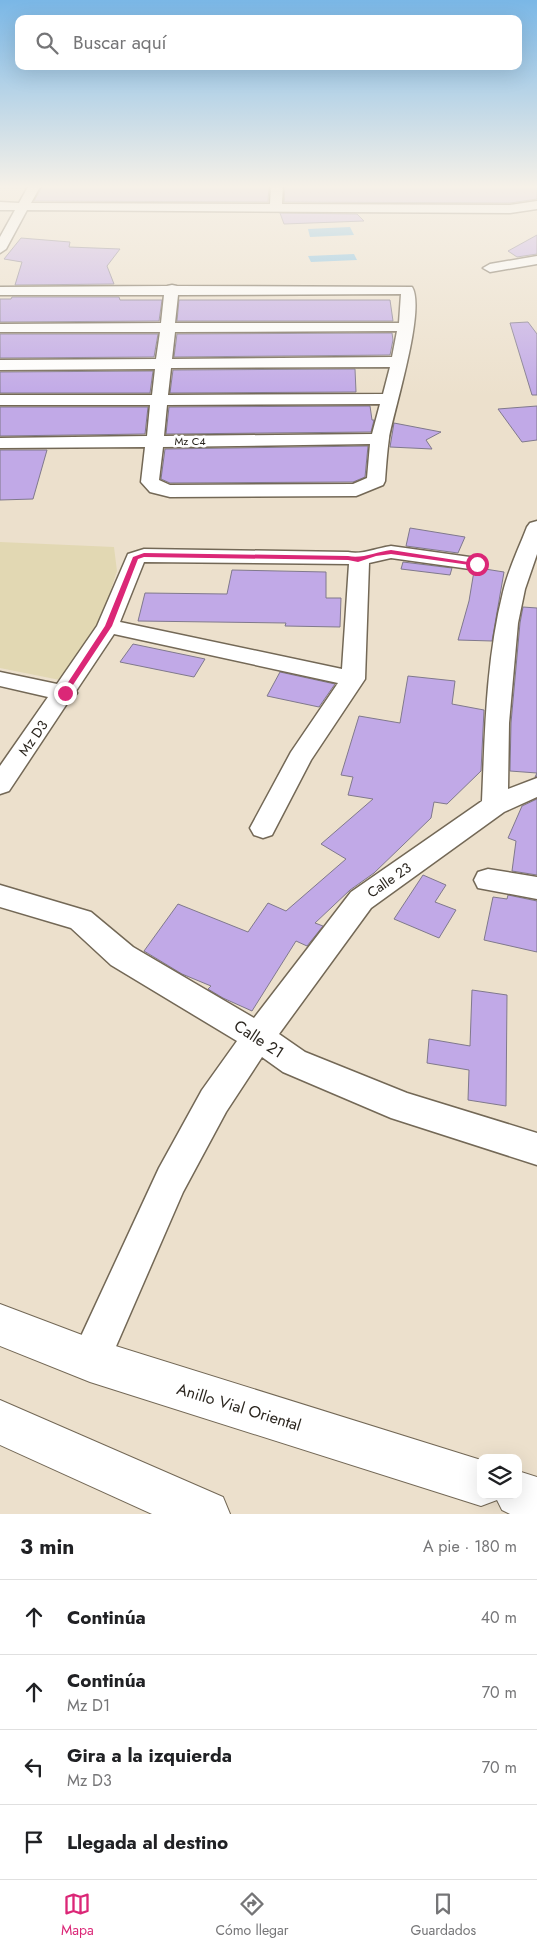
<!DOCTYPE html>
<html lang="es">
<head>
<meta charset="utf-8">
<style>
  body { margin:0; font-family:Jost,sans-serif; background:#f6f6f6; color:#202124 }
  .controls { position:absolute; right:15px; bottom:15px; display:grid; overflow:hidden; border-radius:10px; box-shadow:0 5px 20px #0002 }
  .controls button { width:45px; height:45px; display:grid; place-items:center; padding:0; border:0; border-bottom:1px solid #e0e0e0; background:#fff; color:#202124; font:25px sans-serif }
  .stop { position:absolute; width:15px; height:15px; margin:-11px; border:4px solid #db2777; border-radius:50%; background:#fff }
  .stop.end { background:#db2777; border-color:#fff; box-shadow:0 1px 5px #0008 }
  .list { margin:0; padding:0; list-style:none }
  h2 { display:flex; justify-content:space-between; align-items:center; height:65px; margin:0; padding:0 20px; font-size:21px }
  h2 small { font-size:16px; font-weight:400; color:#757577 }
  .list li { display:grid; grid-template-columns:32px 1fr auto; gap:15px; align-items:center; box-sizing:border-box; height:75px; padding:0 20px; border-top:1px solid #e0e0e0 }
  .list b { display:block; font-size:19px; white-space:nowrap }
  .list p { margin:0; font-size:16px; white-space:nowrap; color:#757577 }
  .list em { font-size:16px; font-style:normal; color:#757577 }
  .icon { flex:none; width:28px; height:28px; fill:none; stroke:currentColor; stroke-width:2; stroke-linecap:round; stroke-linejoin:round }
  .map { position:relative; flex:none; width:537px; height:1514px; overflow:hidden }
  .search { position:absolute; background:#fff; box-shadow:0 5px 20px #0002; left:15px; right:15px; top:15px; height:55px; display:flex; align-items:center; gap:12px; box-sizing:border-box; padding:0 18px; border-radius:10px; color:#757577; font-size:19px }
  .sheet { height:365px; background:#fff }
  nav { display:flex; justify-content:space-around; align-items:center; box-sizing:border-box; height:70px; border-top:1px solid #e0e0e0; background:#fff; font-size:14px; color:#757577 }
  nav a { display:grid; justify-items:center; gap:2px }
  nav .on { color:#db2777 }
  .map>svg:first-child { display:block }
</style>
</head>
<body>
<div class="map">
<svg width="537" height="1514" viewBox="0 0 537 1514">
  <rect width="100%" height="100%" fill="#ece0cc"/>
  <!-- sand -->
  <path fill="#e2d8b3" d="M0,542L114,547L117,571L98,630L60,680L0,668Z"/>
  <!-- water -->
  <path fill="#76bce4" d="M350,227L354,235L310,237L308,229Z
    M354,254L357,260L311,262L308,256Z"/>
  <!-- building -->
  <path fill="#c1a9e7" stroke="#80798c" d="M43,185H269L268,202L34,201Z
    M285,185H537V199L510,203L284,202Z
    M280,213L357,214L364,221L284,224Z
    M537,235V254L517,257L508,251Z
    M21,238L70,242L69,247L120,249L107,266L114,284L15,285L22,262L4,259Z
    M12,297H119L120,300H162L159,321L0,322V299H11Z
    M179,300H390L393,321H177Z
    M528,322L537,334V395H532L510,323Z
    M392,333L393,340L390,355L174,357L177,334Z
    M0,334H158L154,357L0,358Z
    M355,369L356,392L170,393L173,370Z
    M153,371L150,393H0V372Z
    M370,406L372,420H374L371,432L166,434L169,407Z
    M537,406V440L522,442L498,409Z
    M0,407H148L145,434L0,436Z
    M394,423L441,432L426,440L432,449L390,447Z
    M368,446L365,477L353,482L170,483L161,479L165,449Z
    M0,450H47L33,499L0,500Z
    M410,528L465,537L458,553L406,546Z
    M403,562L452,568L450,575L401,569Z
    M485,569L504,572L492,641L458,640L469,601L474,571Z
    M232,570L326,572V598H341L340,627L285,626L286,623L138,621L145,593L227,594Z
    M523,607L537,608V776L535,777L537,773L510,771L511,723L520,623Z
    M133,644L205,659L194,677L120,662Z
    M280,672L335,684L319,707L267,696Z
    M408,676L455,681L452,704L484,710L481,771L447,804L434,802L431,818L374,873L350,890L315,923L323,926L307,946L296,941L252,1011L223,998L208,989L211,986L182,974L144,951L178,904L248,932L268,903L286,911L346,859L321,844L373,799L348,795L353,777L341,775L359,716L400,723Z
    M537,799V875L512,871L516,841L508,838L522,806Z
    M423,875L446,885L435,902L456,910L439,938L394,919Z
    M508,895L537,901V952L484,940L493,897L507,899Z
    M472,990L507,995L506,1106L468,1100L469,1070L427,1063L429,1039L470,1046Z"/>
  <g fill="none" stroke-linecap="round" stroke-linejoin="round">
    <defs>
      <path id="minor" d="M29,185H41L31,203L270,204L271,185H283L282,204L510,205L537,201V209L510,213L27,210L6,249L0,253V237L15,210H0V202L19,203Z
        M537,256V264L490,272L483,268L490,264Z
        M172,285L177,286L412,287C426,309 394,409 389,438C387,452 386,467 385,481L383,485L356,496L170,497L150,492L141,482L145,447L0,448V438L147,436L150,405H0V395H152L155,369L0,370V360L156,359L160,332H0V324L161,323L164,295H0V287L167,286ZM401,294L399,323H175L178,295ZM397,331L392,357L172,359L175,332ZM390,367L383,394L168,395L171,368ZM380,404L372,434L164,436L167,405ZM370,444L367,478L353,484L170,485L159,480L163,447Z
        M537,521V554L525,589L518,623L509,723L508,789L537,778V797L504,812L371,908L279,1034L305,1052L407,1093L537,1133V1165L391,1118L283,1072L262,1057L226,1112L183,1192L104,1374L90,1380L76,1374L70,1360L159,1168L202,1090L237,1041L111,965L71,928L0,907V885L91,912L133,947L254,1018L351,892L482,801C485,731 486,660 503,592C508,570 519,548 527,527L530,523Z
        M391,546L477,558L484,560L487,564L484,568L477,570L391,558L369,563L365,679L311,760L272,835L263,838L254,835L250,828L291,752L338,683L114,634L76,691L77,693L73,698L70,699L9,791L0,794V766L48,697L0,686V672L57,684L97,626L128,554L144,549L348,552C362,555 377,548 391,546ZM144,562L349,564L342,669L120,622Z
        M488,869L537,877V899L478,888L474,880L478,872Z"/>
      <path id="highway" d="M0,1304L90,1338L481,1460V1495H518V1471L537,1477V1514H510L502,1510L497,1500L481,1506L90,1382L0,1346Z
        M0,1400L223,1497L230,1514H152L0,1445Z"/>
    </defs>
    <!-- minor casing -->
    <use href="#minor" stroke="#736856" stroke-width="3"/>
    <!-- highway casing -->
    <use href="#highway" stroke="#736856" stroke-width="2"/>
    <!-- minor -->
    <use href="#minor" fill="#fff" fill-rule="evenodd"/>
    <!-- highway -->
    <use href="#highway" fill="#fff" fill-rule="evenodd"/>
  </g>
  <!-- sky -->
  <linearGradient id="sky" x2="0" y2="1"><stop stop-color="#7ab7e6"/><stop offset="0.47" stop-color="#f6f1e8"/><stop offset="1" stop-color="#f6f1e8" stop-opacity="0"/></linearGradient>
  <rect width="537" height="397" fill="url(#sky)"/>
  <!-- route -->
  <path fill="#db2777" d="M391,550L481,564L477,566L391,554L376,556L358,562L348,560L144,557L138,559L112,626L67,694L61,693L105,626L133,557L144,553L348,556C362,559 376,552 391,550Z"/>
  <g text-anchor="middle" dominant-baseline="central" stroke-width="5" stroke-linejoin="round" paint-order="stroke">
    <!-- far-street labels -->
    <g font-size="11" fill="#2a251e" stroke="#fff">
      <text x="190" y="441">Mz C4</text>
    </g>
    <!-- street labels -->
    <g font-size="14" fill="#2a251e" stroke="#fff">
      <text transform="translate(33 738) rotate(-55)">Mz D3</text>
      <text transform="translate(389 880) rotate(-35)">Calle 23</text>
    </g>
    <!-- near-street labels -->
    <g font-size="16" fill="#2a251e" stroke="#fff">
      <text transform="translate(259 1039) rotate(33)">Calle 21</text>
      <text transform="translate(239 1407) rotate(17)">Anillo Vial Oriental</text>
    </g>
  </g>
</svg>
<div class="controls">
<button><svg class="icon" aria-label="layers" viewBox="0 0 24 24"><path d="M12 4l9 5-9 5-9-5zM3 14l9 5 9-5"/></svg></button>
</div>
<div class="stop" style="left:477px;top:564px"></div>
<div class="stop end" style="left:65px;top:693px"></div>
<div class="search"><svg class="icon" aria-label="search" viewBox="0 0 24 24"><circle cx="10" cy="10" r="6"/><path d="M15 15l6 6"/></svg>Buscar aquí</div>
</div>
<section class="sheet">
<h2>3 min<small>A pie · 180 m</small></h2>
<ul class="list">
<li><svg class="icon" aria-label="ahead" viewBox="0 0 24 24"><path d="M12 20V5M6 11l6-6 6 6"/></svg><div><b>Continúa</b></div><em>40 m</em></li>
<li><svg class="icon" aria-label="ahead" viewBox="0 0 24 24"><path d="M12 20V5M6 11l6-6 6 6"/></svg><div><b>Continúa</b><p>Mz D1</p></div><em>70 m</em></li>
<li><svg class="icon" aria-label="left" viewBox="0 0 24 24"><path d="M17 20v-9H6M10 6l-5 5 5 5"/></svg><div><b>Gira a la izquierda</b><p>Mz D3</p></div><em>70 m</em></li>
<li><svg class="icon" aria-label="arrive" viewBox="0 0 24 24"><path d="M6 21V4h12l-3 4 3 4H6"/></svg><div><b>Llegada al destino</b></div></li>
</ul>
</section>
<nav>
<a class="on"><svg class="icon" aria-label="map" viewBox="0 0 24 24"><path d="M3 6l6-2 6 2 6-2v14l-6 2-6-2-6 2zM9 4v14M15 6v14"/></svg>Mapa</a>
<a><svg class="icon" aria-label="directions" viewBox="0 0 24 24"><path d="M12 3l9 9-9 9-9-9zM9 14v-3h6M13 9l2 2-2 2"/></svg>Cómo llegar</a>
<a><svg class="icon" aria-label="saved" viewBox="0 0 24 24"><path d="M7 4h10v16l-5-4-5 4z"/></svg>Guardados</a>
</nav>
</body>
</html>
